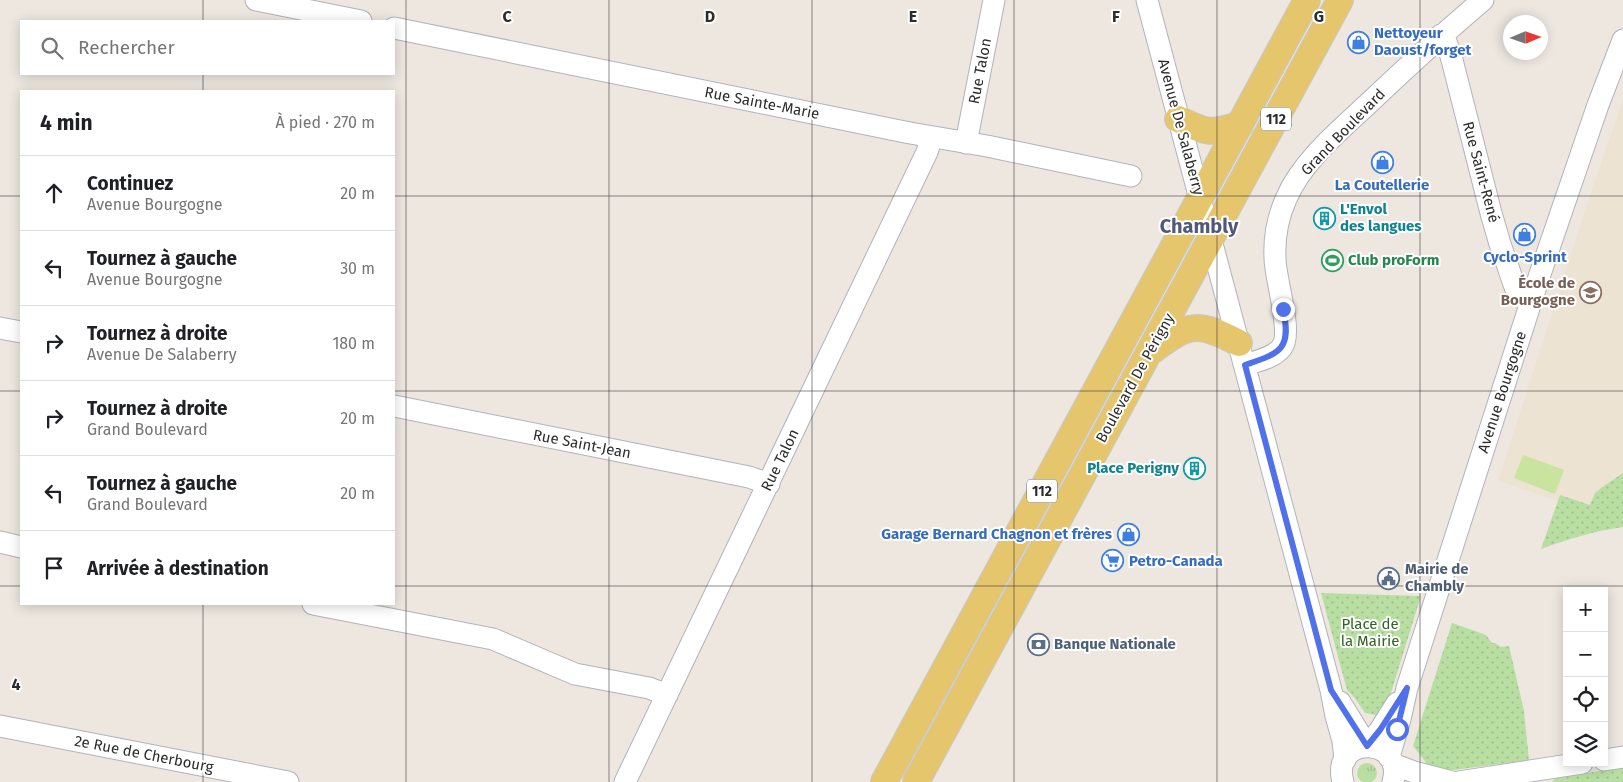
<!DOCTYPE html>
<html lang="fr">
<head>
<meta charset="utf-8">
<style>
  body { margin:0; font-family:"Fira Sans",sans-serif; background:#f6f6f6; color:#202124 }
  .controls { position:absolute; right:15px; bottom:15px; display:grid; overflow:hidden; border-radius:0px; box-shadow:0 2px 12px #0003 }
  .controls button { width:45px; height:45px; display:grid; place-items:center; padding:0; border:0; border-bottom:1px solid #e0e0e0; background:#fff; color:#202124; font:25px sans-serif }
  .compass { position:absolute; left:1503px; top:15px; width:45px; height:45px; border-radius:50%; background:#fff; box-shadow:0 2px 12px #0003; rotate:88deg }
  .stop { position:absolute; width:15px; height:15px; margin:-11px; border:4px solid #5071ea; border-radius:50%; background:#fff }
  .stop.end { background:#5071ea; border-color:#fff; box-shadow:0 1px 5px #0008 }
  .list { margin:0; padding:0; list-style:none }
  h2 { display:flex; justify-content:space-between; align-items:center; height:65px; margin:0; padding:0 20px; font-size:21px }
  h2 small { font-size:16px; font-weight:400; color:#757577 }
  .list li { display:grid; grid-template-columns:32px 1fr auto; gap:15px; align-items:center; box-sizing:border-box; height:75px; padding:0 20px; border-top:1px solid #e0e0e0 }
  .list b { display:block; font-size:19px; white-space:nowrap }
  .list p { margin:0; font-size:16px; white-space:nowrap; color:#757577 }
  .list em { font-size:16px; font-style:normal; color:#757577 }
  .icon { flex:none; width:28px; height:28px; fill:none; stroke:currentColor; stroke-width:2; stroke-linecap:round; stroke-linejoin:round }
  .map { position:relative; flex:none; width:1623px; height:782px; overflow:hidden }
  .search { position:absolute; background:#fff; box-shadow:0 2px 12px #0003; left:20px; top:20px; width:375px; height:55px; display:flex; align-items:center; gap:12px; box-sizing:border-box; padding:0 18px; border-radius:0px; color:#757577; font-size:19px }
  .panel { position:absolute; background:#fff; box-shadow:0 2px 12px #0003; left:20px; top:90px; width:375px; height:515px; border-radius:0px }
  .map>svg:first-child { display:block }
</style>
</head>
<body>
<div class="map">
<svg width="1623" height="782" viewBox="0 0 1623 782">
  <defs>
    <pattern id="grass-tufts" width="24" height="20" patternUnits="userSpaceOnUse" patternTransform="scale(1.25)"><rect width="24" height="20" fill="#b8dea2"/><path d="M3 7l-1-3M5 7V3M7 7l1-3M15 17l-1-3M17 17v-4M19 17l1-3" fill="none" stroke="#9ebf8c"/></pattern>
    <pattern id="park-dots" width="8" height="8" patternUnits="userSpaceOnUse" patternTransform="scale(1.25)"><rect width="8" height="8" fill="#b8dea2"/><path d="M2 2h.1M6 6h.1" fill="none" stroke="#9ebf8c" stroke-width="1.8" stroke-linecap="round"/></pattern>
  </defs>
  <rect width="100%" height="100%" fill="#ede7e0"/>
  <!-- education -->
  <path fill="#ece3d2" d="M1623,100V527L1596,531L1566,540L1541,549L1558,501L1498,481L1592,189Z"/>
  <!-- grass -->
  <path fill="url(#grass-tufts)" d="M1357 773a10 10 0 1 1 20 0a10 10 0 1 1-20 0Z"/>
  <!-- park -->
  <path fill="url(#park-dots)" d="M1623,473V527C1594,531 1568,539 1541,549L1560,495L1590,505L1595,493L1601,488Z
    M1321,593L1421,596L1390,696L1380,716L1365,713L1354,697L1347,690Z
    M1452,623L1486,635L1492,643H1495L1501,647L1509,646L1524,711L1529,760L1446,771L1427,766L1425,761L1413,746Z
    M1623,768V782H1552L1556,777Z"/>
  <!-- pitch -->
  <path fill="#c9e49f" d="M1523,455L1564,470L1555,494L1514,478Z"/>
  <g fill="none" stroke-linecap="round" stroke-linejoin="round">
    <defs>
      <path id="minor" d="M256,0L361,21
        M1147,0L1331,690L1336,716L1343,741L1345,760
        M394,28L910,133L987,146L1131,176
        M1441,35L1446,42L1451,56L1491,213L1500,244L1515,287L1522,297L1531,302
        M966,143L994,0
        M0,328L21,332
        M1245,365C1257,361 1274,358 1282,347C1293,332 1275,279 1275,258C1274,238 1278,217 1286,199C1301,162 1341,129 1370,102C1407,67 1444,33 1483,0
        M394,406L749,477L769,484
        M0,542L21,547
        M313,604L493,639L575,674L649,688L667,695
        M1340,702L1367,746
        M0,726L288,782
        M1367,746L1380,730L1397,703
        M1389,757L1400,719L1407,688L1538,280L1598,105L1623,40
        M1604,760L1623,757
        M1393,764L1414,772L1452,782
        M625,782L927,152L932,137
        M1343,782C1330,734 1406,736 1393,782
        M1459,782L1582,763"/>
      <path id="major" d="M1178,119C1207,133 1209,134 1240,125
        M1153,350C1190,322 1198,322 1239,343
        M884,782L1307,0
        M916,782L1340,0"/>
    </defs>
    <!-- minor casing -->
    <use href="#minor" stroke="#b1b3bb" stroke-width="23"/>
    <!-- major casing -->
    <use href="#major" stroke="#c8c8c8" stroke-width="28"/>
    <!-- minor -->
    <use href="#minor" stroke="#fff" stroke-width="21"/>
    <!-- major -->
    <use href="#major" stroke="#e5c66d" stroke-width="26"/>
  </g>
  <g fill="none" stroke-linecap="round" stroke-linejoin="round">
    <!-- route -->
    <path stroke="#5071ea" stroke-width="6" d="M1283,309C1292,350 1280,353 1245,365L1331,690L1367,746L1380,730L1407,688L1397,729"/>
  </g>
  <!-- grid -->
  <path fill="none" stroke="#2d2d2d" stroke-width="1" stroke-opacity="0.55" d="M203,0V21M406,0V782M609,0V782M812,0V782M1014,0V782M1217,0V782M1420,0V782M203,74V91M0,196H21M394,196H1623M0,391H21M394,391H1623M0,586H21M394,586H1623M203,604V782"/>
  <!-- icons -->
  <defs>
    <symbol id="shop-ring" viewBox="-11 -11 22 22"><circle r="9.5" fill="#fff" stroke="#3f7fe0" stroke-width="1.5"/><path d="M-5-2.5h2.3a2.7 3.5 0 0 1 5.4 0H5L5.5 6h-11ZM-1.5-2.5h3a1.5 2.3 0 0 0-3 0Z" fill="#3f7fe0"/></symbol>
    <symbol id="building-ring" viewBox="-11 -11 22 22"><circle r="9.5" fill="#fff" stroke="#0f9aa8" stroke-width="1.5"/><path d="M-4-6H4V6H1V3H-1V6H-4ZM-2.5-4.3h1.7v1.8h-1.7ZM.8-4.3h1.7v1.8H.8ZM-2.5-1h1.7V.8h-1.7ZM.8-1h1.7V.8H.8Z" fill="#0f9aa8"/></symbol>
    <symbol id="stadium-ring" viewBox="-11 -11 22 22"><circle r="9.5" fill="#fff" stroke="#2e9e5b" stroke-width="1.5"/><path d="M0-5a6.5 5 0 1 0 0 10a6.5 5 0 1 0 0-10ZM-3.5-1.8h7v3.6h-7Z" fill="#2e9e5b"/></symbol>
    <symbol id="school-ring" viewBox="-11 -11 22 22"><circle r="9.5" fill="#fff" stroke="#8d6e63" stroke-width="1.5"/><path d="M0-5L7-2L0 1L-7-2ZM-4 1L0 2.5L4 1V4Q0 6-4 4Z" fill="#8d6e63"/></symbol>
    <symbol id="supermarket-ring" viewBox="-11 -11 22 22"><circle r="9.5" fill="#fff" stroke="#3f7fe0" stroke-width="1.5"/><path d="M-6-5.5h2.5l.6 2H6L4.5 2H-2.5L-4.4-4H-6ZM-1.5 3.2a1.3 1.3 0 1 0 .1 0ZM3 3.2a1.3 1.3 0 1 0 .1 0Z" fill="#3f7fe0"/></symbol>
    <symbol id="civic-ring" viewBox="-11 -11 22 22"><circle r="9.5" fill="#fff" stroke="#5c6f8a" stroke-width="1.5"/><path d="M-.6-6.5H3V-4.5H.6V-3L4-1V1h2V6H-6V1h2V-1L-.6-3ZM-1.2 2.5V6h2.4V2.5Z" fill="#5c6f8a"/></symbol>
    <symbol id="bank-ring" viewBox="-11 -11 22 22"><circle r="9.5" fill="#fff" stroke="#5c6f8a" stroke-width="1.5"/><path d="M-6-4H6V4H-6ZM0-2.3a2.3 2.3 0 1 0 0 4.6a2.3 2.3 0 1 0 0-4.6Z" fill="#5c6f8a"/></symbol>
  </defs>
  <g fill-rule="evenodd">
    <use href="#shop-ring" x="1346" y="30" width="25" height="25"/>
    <use href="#shop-ring" x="1370" y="150" width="25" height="25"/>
    <use href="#building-ring" x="1312" y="206" width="25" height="25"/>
    <use href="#shop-ring" x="1512" y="222" width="25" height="25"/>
    <use href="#stadium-ring" x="1320" y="248" width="25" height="25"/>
    <use href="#school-ring" x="1578" y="280" width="25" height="25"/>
    <use href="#building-ring" x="1182" y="456" width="25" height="25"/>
    <use href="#shop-ring" x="1116" y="522" width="25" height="25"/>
    <use href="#supermarket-ring" x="1100" y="548" width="25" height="25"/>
    <use href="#civic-ring" x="1376" y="566" width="25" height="25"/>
    <use href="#bank-ring" x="1026" y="632" width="25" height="25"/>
  </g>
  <g text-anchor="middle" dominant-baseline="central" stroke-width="4" stroke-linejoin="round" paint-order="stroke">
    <!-- shield labels -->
    <g fill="#fff" stroke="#6c6c6c" stroke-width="1">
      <rect x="1261" y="107.5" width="30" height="23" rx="4"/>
      <rect x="1027" y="479.5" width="30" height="23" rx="4"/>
    </g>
    <g font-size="14" font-weight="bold" fill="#2d2d2d">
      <text x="1276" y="119">112</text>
      <text x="1042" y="491">112</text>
    </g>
    <!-- shop labels -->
    <g font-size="15" font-weight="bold" fill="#366cbe" stroke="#fff" text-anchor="start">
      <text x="1374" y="33">Nettoyeur<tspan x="1374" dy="17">Daoust/forget</tspan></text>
      <text x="1382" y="185" text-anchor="middle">La Coutellerie</text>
      <text x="1525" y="257" text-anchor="middle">Cyclo-Sprint</text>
      <text x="1112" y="534" text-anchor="end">Garage Bernard Chagnon et frères</text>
      <text x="1129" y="561">Petro-Canada</text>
    </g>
    <!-- street labels -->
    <g font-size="15" fill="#2d2d2d" stroke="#fff">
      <text transform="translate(980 71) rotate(-79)">Rue Talon</text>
      <text transform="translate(762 103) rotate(11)">Rue Sainte-Marie</text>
      <text transform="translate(1181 127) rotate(75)">Avenue De Salaberry</text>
      <text transform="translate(1343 132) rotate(-46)">Grand Boulevard</text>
      <text transform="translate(1481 172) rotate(75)">Rue Saint-René</text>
      <text transform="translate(1135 378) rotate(-61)">Boulevard De Périgny</text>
      <text transform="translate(1502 392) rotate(-72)">Avenue Bourgogne</text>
      <text transform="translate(582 444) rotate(11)">Rue Saint-Jean</text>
      <text transform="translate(780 460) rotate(-64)">Rue Talon</text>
      <text transform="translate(144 754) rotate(11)">2e Rue de Cherbourg</text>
    </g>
    <!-- culture labels -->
    <g font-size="15" font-weight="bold" fill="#0d838f" stroke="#fff" text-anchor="start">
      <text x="1340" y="209">L'Envol<tspan x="1340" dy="17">des langues</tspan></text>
      <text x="1179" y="468" text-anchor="end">Place Perigny</text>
    </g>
    <!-- leisure labels -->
    <g font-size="15" font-weight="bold" fill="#27864d" stroke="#fff" text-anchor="start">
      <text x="1348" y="260">Club proForm</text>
    </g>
    <!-- education labels -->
    <g font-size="15" font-weight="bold" fill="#785e54" stroke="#fff" text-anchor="end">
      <text x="1575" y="283">École de<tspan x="1575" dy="17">Bourgogne</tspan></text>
    </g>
    <!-- service labels -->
    <g font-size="15" font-weight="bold" fill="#4e5e75" stroke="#fff" text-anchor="start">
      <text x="1405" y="569">Mairie de<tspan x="1405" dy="17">Chambly</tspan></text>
      <text x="1054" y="644">Banque Nationale</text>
    </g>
    <!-- park labels -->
    <g font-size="15" fill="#316422" stroke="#fff">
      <text x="1370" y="624">Place de<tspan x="1370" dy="17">la Mairie</tspan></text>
    </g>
    <!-- district labels -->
    <g font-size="20" font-weight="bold" fill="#50597a" stroke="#fff">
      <text x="1199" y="226">Chambly</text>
    </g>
  </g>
  <g font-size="16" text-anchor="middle" font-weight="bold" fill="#2d2d2d" stroke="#fff" stroke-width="4" stroke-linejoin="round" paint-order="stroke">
    <text x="507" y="22">C</text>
    <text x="710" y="22">D</text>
    <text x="913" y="22">E</text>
    <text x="1116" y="22">F</text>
    <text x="1319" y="22">G</text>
    <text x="16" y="690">4</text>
  </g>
</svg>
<div class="controls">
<button>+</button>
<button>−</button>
<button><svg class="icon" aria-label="locate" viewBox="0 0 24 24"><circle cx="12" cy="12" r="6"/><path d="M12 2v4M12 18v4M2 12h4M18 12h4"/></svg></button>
<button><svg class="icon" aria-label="layers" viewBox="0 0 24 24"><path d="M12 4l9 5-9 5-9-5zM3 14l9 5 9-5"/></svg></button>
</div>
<svg class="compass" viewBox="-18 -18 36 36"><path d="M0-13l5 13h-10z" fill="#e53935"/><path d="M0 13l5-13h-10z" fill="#757577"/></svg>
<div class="stop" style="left:1397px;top:729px"></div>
<div class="stop end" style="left:1283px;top:309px"></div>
<div class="search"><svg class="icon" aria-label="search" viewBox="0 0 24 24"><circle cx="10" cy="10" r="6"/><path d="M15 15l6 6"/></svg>Rechercher</div>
<section class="panel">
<h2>4 min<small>À pied · 270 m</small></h2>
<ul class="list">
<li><svg class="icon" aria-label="ahead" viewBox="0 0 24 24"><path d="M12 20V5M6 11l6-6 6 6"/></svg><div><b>Continuez</b><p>Avenue Bourgogne</p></div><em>20 m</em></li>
<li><svg class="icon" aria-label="left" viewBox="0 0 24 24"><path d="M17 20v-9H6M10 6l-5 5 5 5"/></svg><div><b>Tournez à gauche</b><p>Avenue Bourgogne</p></div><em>30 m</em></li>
<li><svg class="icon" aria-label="right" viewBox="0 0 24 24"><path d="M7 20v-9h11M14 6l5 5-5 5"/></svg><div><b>Tournez à droite</b><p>Avenue De Salaberry</p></div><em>180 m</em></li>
<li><svg class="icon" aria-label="right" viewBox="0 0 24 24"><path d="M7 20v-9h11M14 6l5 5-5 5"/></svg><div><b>Tournez à droite</b><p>Grand Boulevard</p></div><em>20 m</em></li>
<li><svg class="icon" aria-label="left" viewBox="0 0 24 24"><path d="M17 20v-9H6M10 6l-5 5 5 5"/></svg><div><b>Tournez à gauche</b><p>Grand Boulevard</p></div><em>20 m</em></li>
<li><svg class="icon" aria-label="arrive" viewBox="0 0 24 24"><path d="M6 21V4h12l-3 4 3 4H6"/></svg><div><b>Arrivée à destination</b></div></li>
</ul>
</section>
</div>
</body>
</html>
